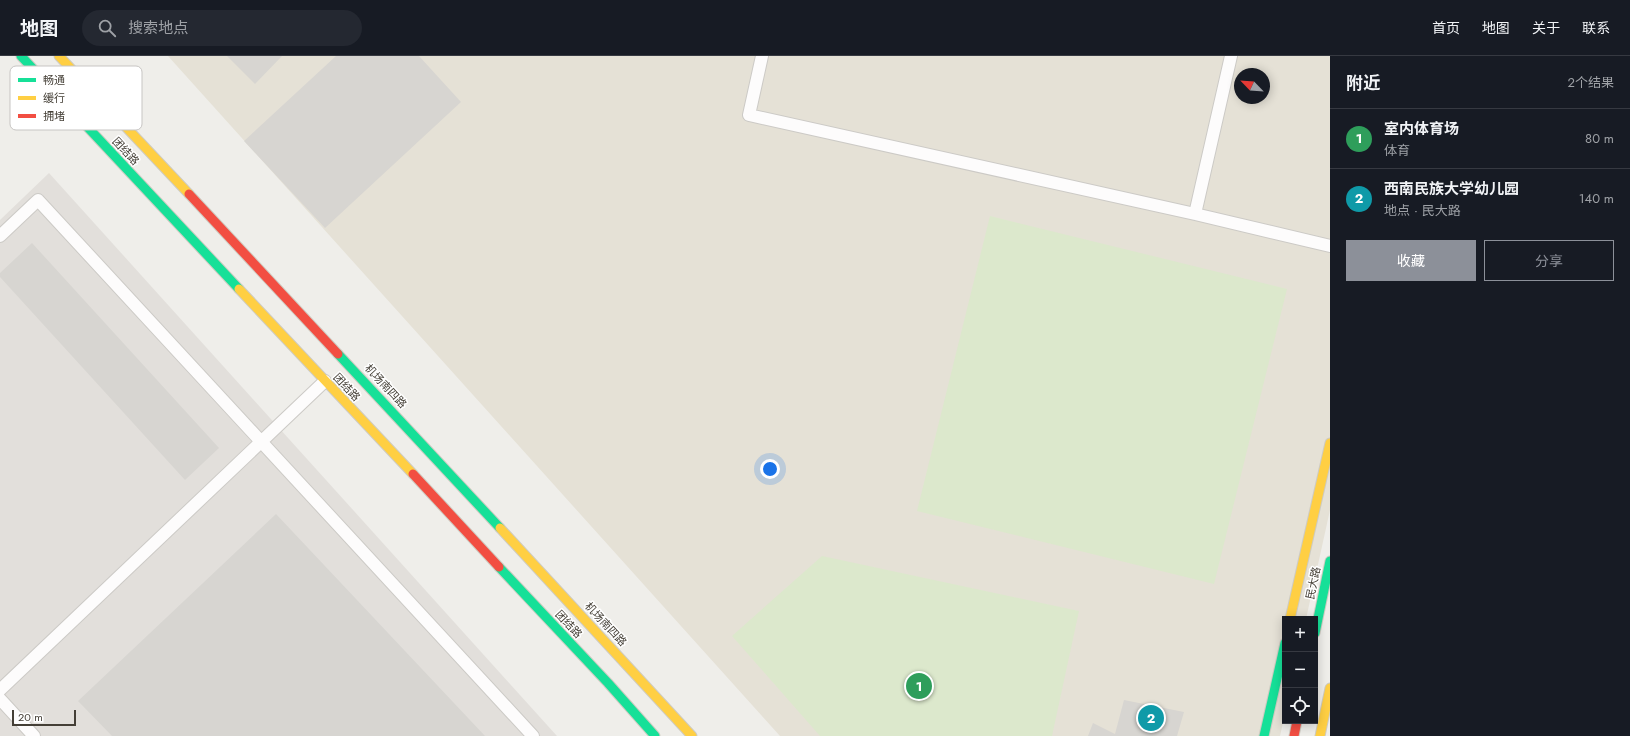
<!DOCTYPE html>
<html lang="zh">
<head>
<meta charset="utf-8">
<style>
  body { margin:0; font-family:Jost,"Noto Sans SC",sans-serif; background:#242831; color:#f1f3f6 }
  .controls { position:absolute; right:12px; bottom:12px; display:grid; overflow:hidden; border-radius:0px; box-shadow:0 2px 10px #0003 }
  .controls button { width:36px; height:36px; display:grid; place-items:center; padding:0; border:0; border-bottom:1px solid #363941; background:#171b24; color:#f1f3f6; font:20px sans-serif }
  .compass { position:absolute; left:1234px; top:12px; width:36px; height:36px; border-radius:50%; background:#171b24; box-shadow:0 2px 10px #0003; rotate:295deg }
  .scale { position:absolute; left:12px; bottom:10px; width:64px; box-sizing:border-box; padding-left:4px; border:2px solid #443f36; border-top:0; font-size:11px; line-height:14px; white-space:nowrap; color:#443f36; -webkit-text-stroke:3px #fff; paint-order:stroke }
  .you { position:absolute; left:770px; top:413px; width:14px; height:14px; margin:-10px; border:3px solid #fff; border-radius:50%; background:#1a73e8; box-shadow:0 0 0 6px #1a73e833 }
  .badge { display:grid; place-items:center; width:26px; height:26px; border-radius:50%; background:#8c9099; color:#fff; font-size:13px; font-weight:700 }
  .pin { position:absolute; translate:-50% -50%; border:2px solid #fff; box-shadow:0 1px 4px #0006 }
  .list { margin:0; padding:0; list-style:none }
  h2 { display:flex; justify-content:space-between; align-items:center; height:52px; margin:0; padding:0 16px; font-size:17px }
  h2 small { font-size:13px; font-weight:400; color:#9ea1a6 }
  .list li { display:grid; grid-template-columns:26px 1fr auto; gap:12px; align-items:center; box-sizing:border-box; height:60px; padding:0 16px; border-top:1px solid #363941 }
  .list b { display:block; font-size:15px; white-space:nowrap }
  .list p { margin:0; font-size:13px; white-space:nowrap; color:#9ea1a6 }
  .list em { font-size:13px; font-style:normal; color:#9ea1a6 }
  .actions { display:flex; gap:8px; padding:12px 16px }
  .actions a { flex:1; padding:9px 0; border:1px solid #8c9099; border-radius:0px; text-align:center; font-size:14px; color:#8c9099 }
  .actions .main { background:#8c9099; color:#fff }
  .icon { flex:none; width:22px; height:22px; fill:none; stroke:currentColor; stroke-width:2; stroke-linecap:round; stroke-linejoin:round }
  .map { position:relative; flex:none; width:1330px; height:680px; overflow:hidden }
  header { display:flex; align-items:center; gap:24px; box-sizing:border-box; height:56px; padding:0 20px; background:#171b24; border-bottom:1px solid #363941 }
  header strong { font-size:19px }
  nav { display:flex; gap:22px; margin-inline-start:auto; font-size:14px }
  .search { width:280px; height:36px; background:#242831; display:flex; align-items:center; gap:10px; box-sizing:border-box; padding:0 14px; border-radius:22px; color:#9ea1a6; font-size:15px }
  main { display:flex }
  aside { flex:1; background:#171b24 }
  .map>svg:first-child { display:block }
</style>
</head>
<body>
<header>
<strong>地图</strong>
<div class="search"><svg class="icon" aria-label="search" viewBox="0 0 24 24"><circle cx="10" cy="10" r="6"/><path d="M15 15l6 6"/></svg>搜索地点</div>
<nav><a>首页</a><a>地图</a><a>关于</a><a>联系</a></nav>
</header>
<main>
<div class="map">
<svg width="1330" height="680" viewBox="0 0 1330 680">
  <rect width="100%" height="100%" fill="#efeeea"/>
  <!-- industrial -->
  <path fill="#e2dfdb" d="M49,117L557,680H0V164Z"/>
  <!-- education -->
  <path fill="#e5e1d6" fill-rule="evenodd" d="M168,0H1330V454L1306,563H1285V658L1280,680H780ZM1240,18H1264V42H1240Z"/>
  <!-- green -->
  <path fill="#dce8cc" d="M990,160L1287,233L1214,528L917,455Z
    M822,500L1079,555L1052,680H820L732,580Z"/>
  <!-- building -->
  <path fill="#d7d5d1" d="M227,0H282L255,28Z
    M336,0H419L461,46L325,172L244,85Z
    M32,187L219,392L185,424L0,221V217Z
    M276,458L485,680H112L78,645Z
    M1124,644L1184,656L1177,680H1088L1093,667L1115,678Z"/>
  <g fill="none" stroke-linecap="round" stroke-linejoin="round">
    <defs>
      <path id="lane" d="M762,0L749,59L1195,158L1330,190
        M1195,158L1231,0
        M0,180L38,144L533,680
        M0,634L325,325
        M0,643L34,680"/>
      <path id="fast" d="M21,0L239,233
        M338,298L500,472
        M499,511L608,627L655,680
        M1315,577L1330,505
        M1264,680L1285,587"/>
      <path id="slow" d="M59,0L189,138
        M239,233L413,418
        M500,472L692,680
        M1290,563L1330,387
        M1320,680L1330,632"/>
      <path id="jam" d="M189,138L338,298
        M413,418L499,511
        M1294,680L1297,665"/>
    </defs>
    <!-- lane casing -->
    <use href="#lane" stroke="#cccac6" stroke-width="14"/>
    <!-- fast casing -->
    <use href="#fast" stroke="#cecbc1" stroke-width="11"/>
    <!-- slow casing -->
    <use href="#slow" stroke="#cecbc1" stroke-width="11"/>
    <!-- jam casing -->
    <use href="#jam" stroke="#cecbc1" stroke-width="11"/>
    <!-- lane -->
    <use href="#lane" stroke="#fdfcfc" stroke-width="12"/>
    <!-- fast -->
    <use href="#fast" stroke="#16e098" stroke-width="9"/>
    <!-- slow -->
    <use href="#slow" stroke="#ffcf43" stroke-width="9"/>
    <!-- jam -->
    <use href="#jam" stroke="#f24e42" stroke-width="9"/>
  </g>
  <g text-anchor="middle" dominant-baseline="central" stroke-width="3" stroke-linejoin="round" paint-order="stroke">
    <!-- street labels -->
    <g font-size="11" fill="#443f36" stroke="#fff">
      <text transform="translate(126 95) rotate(47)">团结路</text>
      <text transform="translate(386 330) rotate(47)">机场南四路</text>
      <text transform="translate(347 331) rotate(47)">团结路</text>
      <text transform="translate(1313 527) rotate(-78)">民大路</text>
      <text transform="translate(569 568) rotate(47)">团结路</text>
      <text transform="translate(606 568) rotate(47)">机场南四路</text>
    </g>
  </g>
  <!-- legend -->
  <rect x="10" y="10" width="132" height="64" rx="6" fill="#fff" stroke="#c7c5c3" stroke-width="1"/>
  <rect x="18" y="22" width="18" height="4" fill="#16e098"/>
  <rect x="18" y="40" width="18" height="4" fill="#ffcf43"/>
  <rect x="18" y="58" width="18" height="4" fill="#f24e42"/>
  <g font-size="11" fill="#443f36">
    <text x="43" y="28">畅通</text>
    <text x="43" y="46">缓行</text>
    <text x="43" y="64">拥堵</text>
  </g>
</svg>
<div class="controls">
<button>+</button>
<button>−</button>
<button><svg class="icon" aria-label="locate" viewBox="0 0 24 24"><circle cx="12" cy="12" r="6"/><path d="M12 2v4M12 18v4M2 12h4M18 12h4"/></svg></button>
</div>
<svg class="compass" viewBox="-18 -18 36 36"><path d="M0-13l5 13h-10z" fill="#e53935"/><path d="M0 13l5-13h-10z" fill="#9ea1a6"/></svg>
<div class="scale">20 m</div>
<div class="you"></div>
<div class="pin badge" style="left:919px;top:630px;background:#2e9e5b">1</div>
<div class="pin badge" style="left:1151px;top:662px;background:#0f9aa8">2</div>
</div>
<aside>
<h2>附近<small>2个结果</small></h2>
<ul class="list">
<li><span class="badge" style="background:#2e9e5b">1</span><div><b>室内体育场</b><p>体育</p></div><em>80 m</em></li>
<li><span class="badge" style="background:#0f9aa8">2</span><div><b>西南民族大学幼儿园</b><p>地点 · 民大路</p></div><em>140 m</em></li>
</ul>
<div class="actions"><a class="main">收藏</a><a>分享</a></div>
</aside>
</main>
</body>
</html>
